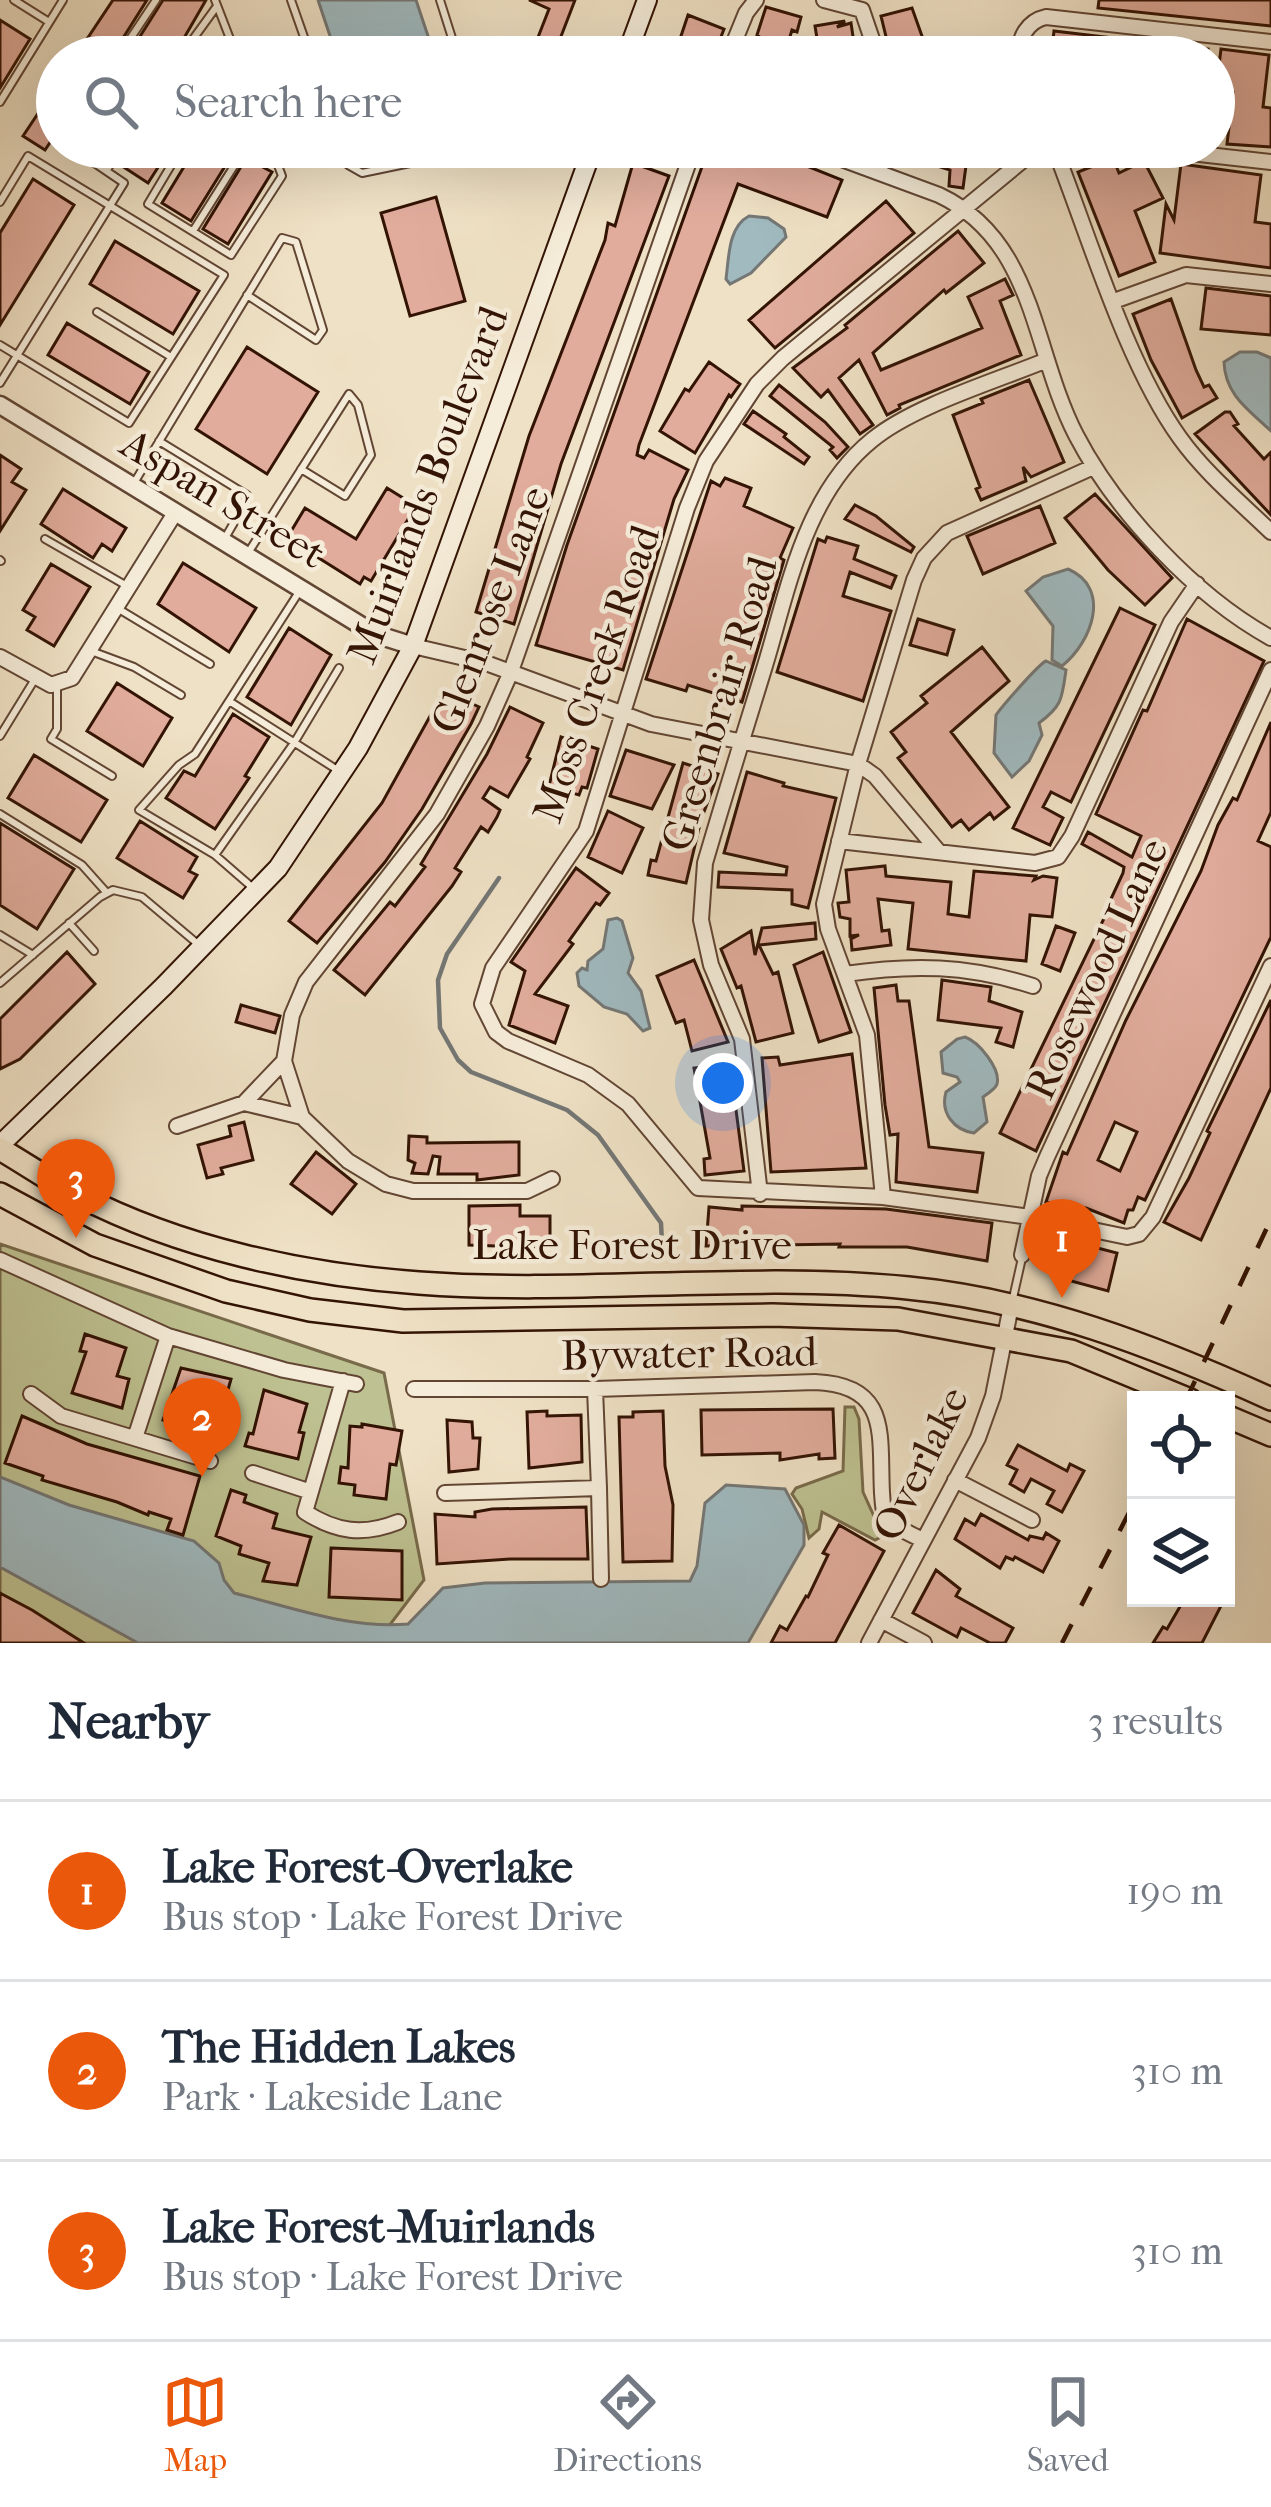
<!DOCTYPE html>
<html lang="en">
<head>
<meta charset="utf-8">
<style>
  body { margin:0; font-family:"IM FELL French Canon",serif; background:#f6f6f7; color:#1f2937 }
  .controls { position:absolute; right:36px; bottom:36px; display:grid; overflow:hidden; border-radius:0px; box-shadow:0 12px 48px #0002 }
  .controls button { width:108px; height:108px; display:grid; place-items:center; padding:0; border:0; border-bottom:3px solid #e0e1e3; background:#fff; color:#1f2937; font:60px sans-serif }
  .you { position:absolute; left:723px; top:1083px; width:42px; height:42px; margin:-30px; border:9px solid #fff; border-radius:50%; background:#1a73e8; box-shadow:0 0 0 18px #1a73e833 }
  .badge { display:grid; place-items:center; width:78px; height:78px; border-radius:50%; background:#ea580c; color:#fff; font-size:39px; font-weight:700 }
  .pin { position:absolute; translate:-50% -99px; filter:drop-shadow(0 3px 6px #0008) }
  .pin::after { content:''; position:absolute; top:63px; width:42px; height:36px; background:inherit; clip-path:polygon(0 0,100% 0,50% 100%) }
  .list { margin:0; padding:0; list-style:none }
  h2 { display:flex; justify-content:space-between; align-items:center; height:156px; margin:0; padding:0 48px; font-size:51px }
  h2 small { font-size:39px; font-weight:400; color:#747a83 }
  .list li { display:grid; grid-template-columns:78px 1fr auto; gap:36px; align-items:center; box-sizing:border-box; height:180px; padding:0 48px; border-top:3px solid #e0e1e3 }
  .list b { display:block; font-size:45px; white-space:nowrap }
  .list p { margin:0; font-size:39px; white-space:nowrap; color:#747a83 }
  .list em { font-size:39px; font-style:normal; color:#747a83 }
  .icon { flex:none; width:66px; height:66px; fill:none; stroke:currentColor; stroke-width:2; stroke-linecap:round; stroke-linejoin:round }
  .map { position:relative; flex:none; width:1271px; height:1643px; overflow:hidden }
  .search { position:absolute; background:#fff; box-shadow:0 12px 48px #0002; left:36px; right:36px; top:36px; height:132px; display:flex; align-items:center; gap:30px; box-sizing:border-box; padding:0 42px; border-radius:66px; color:#747a83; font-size:45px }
  .sheet { height:696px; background:#fff }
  nav { display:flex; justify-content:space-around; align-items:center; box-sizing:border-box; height:168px; border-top:3px solid #e0e1e3; background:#fff; font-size:33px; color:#747a83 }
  nav a { display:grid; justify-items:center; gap:6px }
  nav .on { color:#ea580c }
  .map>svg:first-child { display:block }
</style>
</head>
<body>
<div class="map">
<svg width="1271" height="1643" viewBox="0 0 1271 1643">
  <rect width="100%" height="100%" fill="#efe1c5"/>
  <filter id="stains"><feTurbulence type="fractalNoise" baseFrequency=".00167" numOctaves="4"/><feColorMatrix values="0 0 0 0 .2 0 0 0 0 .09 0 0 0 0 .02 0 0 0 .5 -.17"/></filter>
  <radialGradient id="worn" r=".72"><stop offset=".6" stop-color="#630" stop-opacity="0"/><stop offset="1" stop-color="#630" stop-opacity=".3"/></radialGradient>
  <!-- green -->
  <path fill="#bec191" stroke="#786a4a" stroke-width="3" d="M0,1244L384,1373L424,1580L376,1643H0Z
    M845,1407H854L859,1419L863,1492L883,1536L875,1540L822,1512L819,1529L809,1538L802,1509L792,1494L796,1488L843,1471Z"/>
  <!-- water -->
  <path fill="#a0bac0" stroke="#747775" stroke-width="3" d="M318,0H416L435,57H337Z
    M749,216L768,218L784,229L786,237L751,273L730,284L726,279C729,257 728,227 749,216Z
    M1240,352H1257L1271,358V431C1249,410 1225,395 1224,362Z
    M1068,569C1112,588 1092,642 1062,666L1052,660L1053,626L1026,591L1043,577Z
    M1046,661L1066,670C1062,699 1062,706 1039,723L1042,735L1029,761L1012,777L994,753L996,715C1003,705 1039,664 1046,661Z
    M617,918L622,921L633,958L628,973L641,991L650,1028L643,1031L627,1014L604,1007L579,986L577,973L582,968L587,970L588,961L603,949L608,920Z
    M965,1037C979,1042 1001,1069 997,1084C996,1088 986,1095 983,1097L987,1122L974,1133C954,1130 940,1113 946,1092L960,1082L957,1077L943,1073L941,1052L957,1039Z
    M0,1477L69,1505L194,1541L219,1563L224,1580L234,1593C290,1607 349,1629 408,1624L443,1588L485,1583L690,1581L697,1566L705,1503L726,1485L785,1489L804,1525V1545L748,1643H138L0,1567Z"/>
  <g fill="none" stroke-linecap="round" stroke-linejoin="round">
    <!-- stream -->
    <path stroke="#747775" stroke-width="4.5" d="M499,878L447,954L438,980L440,1028L458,1060L471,1072L567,1110L598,1135L661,1223L662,1243"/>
  </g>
  <!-- building -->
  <path fill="#e1ac9c" stroke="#331304" stroke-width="3" fill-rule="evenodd" d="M113,0H147L111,57H75Z
    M163,0H206L173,57H127Z
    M529,0H575L555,52L564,57H523L529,43L535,45L549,9Z
    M1099,0H1271V26L1098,8Z
    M766,7L801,17L797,32L792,30L785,53L794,57H760L745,52L748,38L774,48L757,35Z
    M912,8L928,53L891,57L881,16Z
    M688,15L724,29L719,42L712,40L707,57H674Z
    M0,20L30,39L0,88Z
    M845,21L837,27L851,23L856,57H820L815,26Z
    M1054,31L1208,49L1207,57H1051Z
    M1221,49L1269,55L1263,107L1271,108V147L1227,144L1233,92L1216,90Z
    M57,85V132L45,150L23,136Z
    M128,147H171L148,183L119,164Z
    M196,147H237L191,221L162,203Z
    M253,147L265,152L261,166L272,172L228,244L203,229Z
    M709,147L767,150L842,180L827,217L738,184L639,445L637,455L644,458L649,450L688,470L674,499L623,670L536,645L567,545Z
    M902,147L968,151L963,188L949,186L950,170L900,154Z
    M1113,158L1119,173L1144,161L1163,198L1135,211L1155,262L1119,276L1078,172Z
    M633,163L669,176L561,464L514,624L476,612L529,436L605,240L608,223L615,226Z
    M1181,164L1261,175L1255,222L1271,224V268L1160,253L1166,204L1174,220Z
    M33,179L74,205L0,325V233Z
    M436,197L465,301L410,316L381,213Z
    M886,201L914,233L775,348L749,320Z
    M958,231L984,263L946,293L944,290L873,353L881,370L982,328L968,297L1005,279L1013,295L1000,301L1021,355L899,405L900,408L887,415L859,360L839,378L873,425L860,434L828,390L821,397L793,368L847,328L845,325Z
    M115,241L199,291L173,334L90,284Z
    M1206,288L1271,296V335L1201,329Z
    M1171,299L1196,370L1204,387L1209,385L1217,398L1182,418L1151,360L1133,314Z
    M67,323L149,372L130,404L48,355Z
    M247,347L318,392L267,474L196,429Z
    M709,362L740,384L731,397L729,395L695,453L660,431L685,389L689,391Z
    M1029,380L1064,462L1031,477L1023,467L1026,481L981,500L976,489L980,487L953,415L983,403L981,399Z
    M779,385L825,422L848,447L837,458L830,450L833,447L770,396Z
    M753,411L786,434L784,437L809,457L804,464L744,424Z
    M1225,412H1230L1238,424L1234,426L1264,459L1271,452V515L1195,434Z
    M0,455L21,469L12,482L26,490L0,531Z
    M725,478L751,488L744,506L793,528L780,558L784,560L742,702L688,685L686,691L646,679L711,481L720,486Z
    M387,488L416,506L371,581L364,577L360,584L287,538L305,508L356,539Z
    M63,489L126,528L112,551L102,544L93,558L41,524Z
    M1095,494L1172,578L1145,605L1108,570L1065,518Z
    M855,505L876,516L914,547L911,552L845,519Z
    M1040,506L1055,543L983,574L967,536Z
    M827,537L858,546L854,559L896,576L891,588L850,572L843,596L891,611L863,701L777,672L818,539L825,542Z
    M183,563L256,608L229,652L158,604Z
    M51,564L90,587L54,646L27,630L35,617L23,610Z
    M1120,608L1155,625L1071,802L1051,792L1043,807L1063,818L1050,845L1013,828Z
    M918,619L954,630L947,655L910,645Z
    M1187,619L1264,661L1036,1151L1000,1133L1112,902L1110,901L1123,873L1124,867L1082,844L1088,832L1132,857L1141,836L1096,814L1143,710L1147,711Z
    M289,628L331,655L291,725L247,697Z
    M982,647L1009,681L951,732L1009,807L994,819L990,813L969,830L961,820L952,827L898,758L906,752L891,732L927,703L921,696Z
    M117,683L172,718L143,766L87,731Z
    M444,691L479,707L471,724L422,809L385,862L317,943L289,921L382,803Z
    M510,707L543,723L527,757L530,759L508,797L490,787L483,798L500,810L497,817L488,832L481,827L455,868L461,872L452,886L365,995L334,970L390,902L395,906L425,867L421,864L487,754Z
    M233,714L269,737L245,776L249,778L215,829L166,798L184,771L195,776Z
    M1271,722V812L1258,841L1271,847V937L1145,1200L1138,1197L1133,1210H1128L1124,1223L1086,1208L1046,1202L1063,1152L1067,1154L1126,1020L1201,871L1218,825L1233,798L1237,800ZM1115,1122L1137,1132L1120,1171L1098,1160Z
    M561,737L598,749L587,788L582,787L579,795L549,786Z
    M626,750L674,765L652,809L610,796Z
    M34,755L107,800L81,842L8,798Z
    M683,763L718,774L701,820L686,883L648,875L651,860L656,861Z
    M747,772L784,783L783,786L836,798L808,908L792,904V890L718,887L719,872L786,875L787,867L724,853Z
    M608,811L643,828L622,873L588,857Z
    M140,821L197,857L189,871L197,875L183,898L117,858Z
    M0,823L74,869L37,929L0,905Z
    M885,866L886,876L951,882L948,914L969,917L974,871L1036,876L1034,880L1043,876L1057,878L1052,917L1030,915L1026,961L908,949L913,903L878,899L882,931L889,930L891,945L852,950L851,939L859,935L850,936V919L840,917L838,903L849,902L846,870Z
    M576,868L609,893L600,905L596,903L569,941L573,944L535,994L568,1006L555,1043L509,1025L525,971L511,962Z
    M815,923L816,939L759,945L773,974L778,972L793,1033L756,1042L741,986L737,988L721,949L751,931L755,955L762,928Z
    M1056,926L1075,933L1060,971L1042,964Z
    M67,952L95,984L20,1059L0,1069V1019Z
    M823,952L851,1032L819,1042L794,965Z
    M694,960L728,1042L692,1051L684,1020L676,1023L657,976Z
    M942,980L991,987L989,1001L1022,1012L1013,1047L996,1042L1001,1028L938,1020Z
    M896,985L898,1001H909L929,1147L983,1153L977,1192L896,1182L898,1134L890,1135L885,1105L874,988Z
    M1271,1000V1088L1201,1240L1164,1222L1189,1178L1210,1133L1207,1131Z
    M241,1005L280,1016L275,1033L236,1022Z
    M852,1054L866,1168L771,1172L762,1058L778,1057L780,1065Z
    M730,1064L744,1171L705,1175L704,1159L710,1158L694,1068Z
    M244,1122L253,1160L221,1168L223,1174L207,1178L198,1145L231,1136L229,1126Z
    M409,1136L427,1137V1143L519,1142V1175L477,1180V1174H438L440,1157L433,1156L428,1174L412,1173L415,1163L408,1160Z
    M316,1152L356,1184L332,1214L291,1184Z
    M520,1205V1216H550V1248L469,1245V1206Z
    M742,1206L886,1209L992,1223L987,1261L907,1247H839L840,1244L706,1246L709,1207L742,1210Z
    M1071,1241L1117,1253L1108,1291L1060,1278Z
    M85,1334L126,1348L117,1376L129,1379L122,1408L72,1393L86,1352L80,1351Z
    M181,1368L231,1379L224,1404L215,1401L205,1435L163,1420Z
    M264,1390L307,1404L299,1432L304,1433L298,1459L245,1446L249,1433L253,1434Z
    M833,1409L835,1458L819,1459V1454L780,1460V1453L702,1455L701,1410Z
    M547,1411V1416L581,1415L582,1462L529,1468L527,1412Z
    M663,1411L665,1466L673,1505L672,1561L623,1562L619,1417H633V1412Z
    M22,1416L87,1444L200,1476L183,1535L167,1530L171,1519L149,1512L148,1515L117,1502L42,1480L43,1476L5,1463Z
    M447,1420L472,1422L473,1438H480L478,1469L449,1472Z
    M362,1424L402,1431L396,1465L390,1464L386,1499L354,1495L355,1485L339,1483L341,1467L348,1468L350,1426L362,1427Z
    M1018,1445L1067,1471L1070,1464L1084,1471L1062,1512L1047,1504L1054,1491L1031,1479L1024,1492L1010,1484L1017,1470L1007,1465Z
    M231,1490L246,1495L244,1502L277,1514L273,1528L311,1537L297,1585L263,1581L269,1563L239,1554L241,1546L216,1536Z
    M586,1507L588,1559H510L437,1564L435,1514L475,1517V1512L492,1509Z
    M981,1514L1028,1540L1030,1536L1043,1539L1046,1533L1059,1541L1043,1572L1015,1557L1013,1560L1006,1557L1000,1568L955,1539L965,1519L975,1525Z
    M839,1525L884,1551L835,1643H771L780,1626L787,1630L806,1596L808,1597L828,1555L823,1553Z
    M331,1548L402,1551V1600L329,1597Z
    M936,1570L960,1589L956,1596L1013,1628L1005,1643H990L961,1628L957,1637L913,1613Z
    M0,1593L32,1610L84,1643H0Z
    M1185,1598H1225L1202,1643H1153L1163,1627L1167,1629Z"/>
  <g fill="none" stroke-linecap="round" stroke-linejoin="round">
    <defs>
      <path id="service" d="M14,0L49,22
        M215,0L237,57
        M291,0L311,57
        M440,0L458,57
        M118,57L156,0
        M180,57L217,6
        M0,102L63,0
        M182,147L148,204L231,255L282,176L271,147
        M342,147L348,165L362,173L439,157L453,147
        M107,170L121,147
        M0,202L28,156L224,275L129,423L0,345
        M193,231L246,147
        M97,312L171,357
        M0,383L124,183L71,147
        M159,441L247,495L246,502L225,538
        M134,483L282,238L296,242L323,330L316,340L247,295
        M45,539L127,586
        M248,553L349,394L358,405L371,455L345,496L301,469
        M0,560L1,561
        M299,592L195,754L179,765L139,810L215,855L294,743L339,668
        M117,608L210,664
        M91,651L134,667L181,695
        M57,687V729L51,739L112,776
        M229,701L339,771
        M0,736L35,679
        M0,814L82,865L107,893
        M215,855L253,888
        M69,923L94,951
        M0,935L33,955
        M0,983L100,897L113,890L142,897L199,945
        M1013,1298L1022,1258"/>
      <path id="minor" d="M824,0L862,10L878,57
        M728,57L746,13L756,0
        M1021,57C1017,38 1028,21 1046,17L1271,42
        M809,147L939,195C1036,241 1032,350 1076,435C1116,512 1195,596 1271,638
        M1039,147L783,358L757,384L706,461L687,508L586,831L493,968L482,1004L496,1032L508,1041L588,1075L628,1104L698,1188L883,1197L1030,1217L1127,1237L1139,1234L1153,1217L1271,966
        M1054,147C1089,236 1126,363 1180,438C1205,473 1240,502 1271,532
        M1137,147L1271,162
        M877,172L891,147
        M1114,301L1186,275L1271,284
        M413,646L486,663L651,724L858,764L875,776L939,852
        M0,657L51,685L72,678L175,513
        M839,841L1035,863L1058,857L1072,836L1171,622L1197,584
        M845,974C913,964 967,965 1033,986
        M284,1061L292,1015L306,982L437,814L487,726L510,674L694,147
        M302,1117L244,1103L284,1061L302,1117L348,1161L386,1184L413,1191H527L552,1179
        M177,1126L244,1103
        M760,1194L742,1039L711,965L701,920L705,863C724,798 744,734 764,669C788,591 804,495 872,440C913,406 996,381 1047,360
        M883,1197L867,1035L828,929L824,904L858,764L914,580L924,558L947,533L1093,467
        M1022,1255L1039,1176L1047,1157L1271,670
        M0,1260L168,1336L284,1370L356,1384
        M343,1381L305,1512C336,1532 363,1536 398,1522
        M414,1389H595L815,1382C891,1385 879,1435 882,1493C883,1503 882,1513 890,1520C898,1529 912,1535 923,1540
        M31,1394L61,1416L210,1461
        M135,1438L168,1336
        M253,1473L308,1491
        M955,1480L1032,1520
        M599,1488L601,1579
        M445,1493L599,1488L595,1389
        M881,1620L924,1643
        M869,1643L978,1438L993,1396L1011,1306"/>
      <path id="tertiary" d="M0,405L375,634L413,646"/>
      <path id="secondary" d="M626,57L647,0
        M0,1145L164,986L278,868L358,748L413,646L593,147"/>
      <path id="primary" d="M0,1149C26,1164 51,1182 78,1195C180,1248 304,1275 419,1283C581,1295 746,1272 908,1288C1035,1300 1157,1347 1271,1399
        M0,1194L95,1245L226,1291L310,1310L403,1321L772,1315L898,1319L1071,1351L1190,1400
        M1226,1416L1271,1435"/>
    </defs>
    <!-- service casing -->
    <use href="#service" stroke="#624634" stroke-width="10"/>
    <!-- minor casing -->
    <use href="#minor" stroke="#624634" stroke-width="18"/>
    <!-- tertiary casing -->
    <use href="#tertiary" stroke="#624634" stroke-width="21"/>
    <!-- secondary casing -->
    <use href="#secondary" stroke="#331304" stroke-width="22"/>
    <!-- primary casing -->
    <use href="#primary" stroke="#331304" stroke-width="26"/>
    <!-- service -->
    <use href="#service" stroke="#f5ecd9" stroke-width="6"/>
    <!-- minor -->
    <use href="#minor" stroke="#f5ecd9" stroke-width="14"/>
    <!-- tertiary -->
    <use href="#tertiary" stroke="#f5ecd9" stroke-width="16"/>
    <!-- secondary -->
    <use href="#secondary" stroke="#f5ecd9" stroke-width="18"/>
    <!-- primary -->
    <use href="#primary" stroke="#efe1c5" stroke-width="21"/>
    <!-- rail -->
    <path stroke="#331304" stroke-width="4.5" stroke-dasharray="21 21" stroke-linecap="butt" d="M1186,1400L1271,1219
      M1062,1643L1136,1499"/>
  </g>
  <g text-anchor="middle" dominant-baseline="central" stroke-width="9" stroke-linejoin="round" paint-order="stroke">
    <!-- street labels -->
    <g font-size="42" fill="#331304" stroke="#f5ecd9">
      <text transform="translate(428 485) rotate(-69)">Muirlands Boulevard</text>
      <text transform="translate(223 499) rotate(31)">Aspan Street</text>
      <text transform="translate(491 610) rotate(-69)">Glenrose Lane</text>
      <text transform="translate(597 674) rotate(-71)">Moss Creek Road</text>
      <text transform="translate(720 704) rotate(-73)">Greenbrair Road</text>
      <text transform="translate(1097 969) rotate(-65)">Rosewood Lane</text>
      <text x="632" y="1245">Lake Forest Drive</text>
      <text transform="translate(689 1354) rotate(-1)">Bywater Road</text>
      <text transform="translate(921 1464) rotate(-64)">Overlake</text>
    </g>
  </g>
  <rect width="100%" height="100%" filter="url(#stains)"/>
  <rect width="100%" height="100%" fill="url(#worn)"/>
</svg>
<div class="controls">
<button><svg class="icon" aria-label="locate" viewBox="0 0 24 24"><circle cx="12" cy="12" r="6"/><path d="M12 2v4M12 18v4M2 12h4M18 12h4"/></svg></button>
<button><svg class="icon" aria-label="layers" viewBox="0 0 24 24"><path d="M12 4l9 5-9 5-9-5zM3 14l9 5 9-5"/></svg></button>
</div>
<div class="you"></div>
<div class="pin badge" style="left:1062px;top:1298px">1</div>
<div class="pin badge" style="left:202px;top:1477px">2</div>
<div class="pin badge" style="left:76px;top:1238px">3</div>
<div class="search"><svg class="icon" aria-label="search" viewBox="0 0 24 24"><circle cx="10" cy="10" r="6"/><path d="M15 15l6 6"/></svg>Search here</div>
</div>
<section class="sheet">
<h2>Nearby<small>3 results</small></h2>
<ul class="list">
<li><span class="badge">1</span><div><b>Lake Forest-Overlake</b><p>Bus stop · Lake Forest Drive</p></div><em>190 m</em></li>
<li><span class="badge">2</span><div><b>The Hidden Lakes</b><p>Park · Lakeside Lane</p></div><em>310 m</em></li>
<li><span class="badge">3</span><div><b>Lake Forest-Muirlands</b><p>Bus stop · Lake Forest Drive</p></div><em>310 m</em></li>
</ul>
</section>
<nav>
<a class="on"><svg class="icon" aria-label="map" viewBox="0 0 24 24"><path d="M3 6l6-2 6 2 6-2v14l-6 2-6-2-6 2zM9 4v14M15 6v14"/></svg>Map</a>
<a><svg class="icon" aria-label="directions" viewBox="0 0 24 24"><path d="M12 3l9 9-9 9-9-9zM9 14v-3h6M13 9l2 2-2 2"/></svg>Directions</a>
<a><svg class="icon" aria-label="saved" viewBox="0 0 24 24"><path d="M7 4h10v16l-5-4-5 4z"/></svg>Saved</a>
</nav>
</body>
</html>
